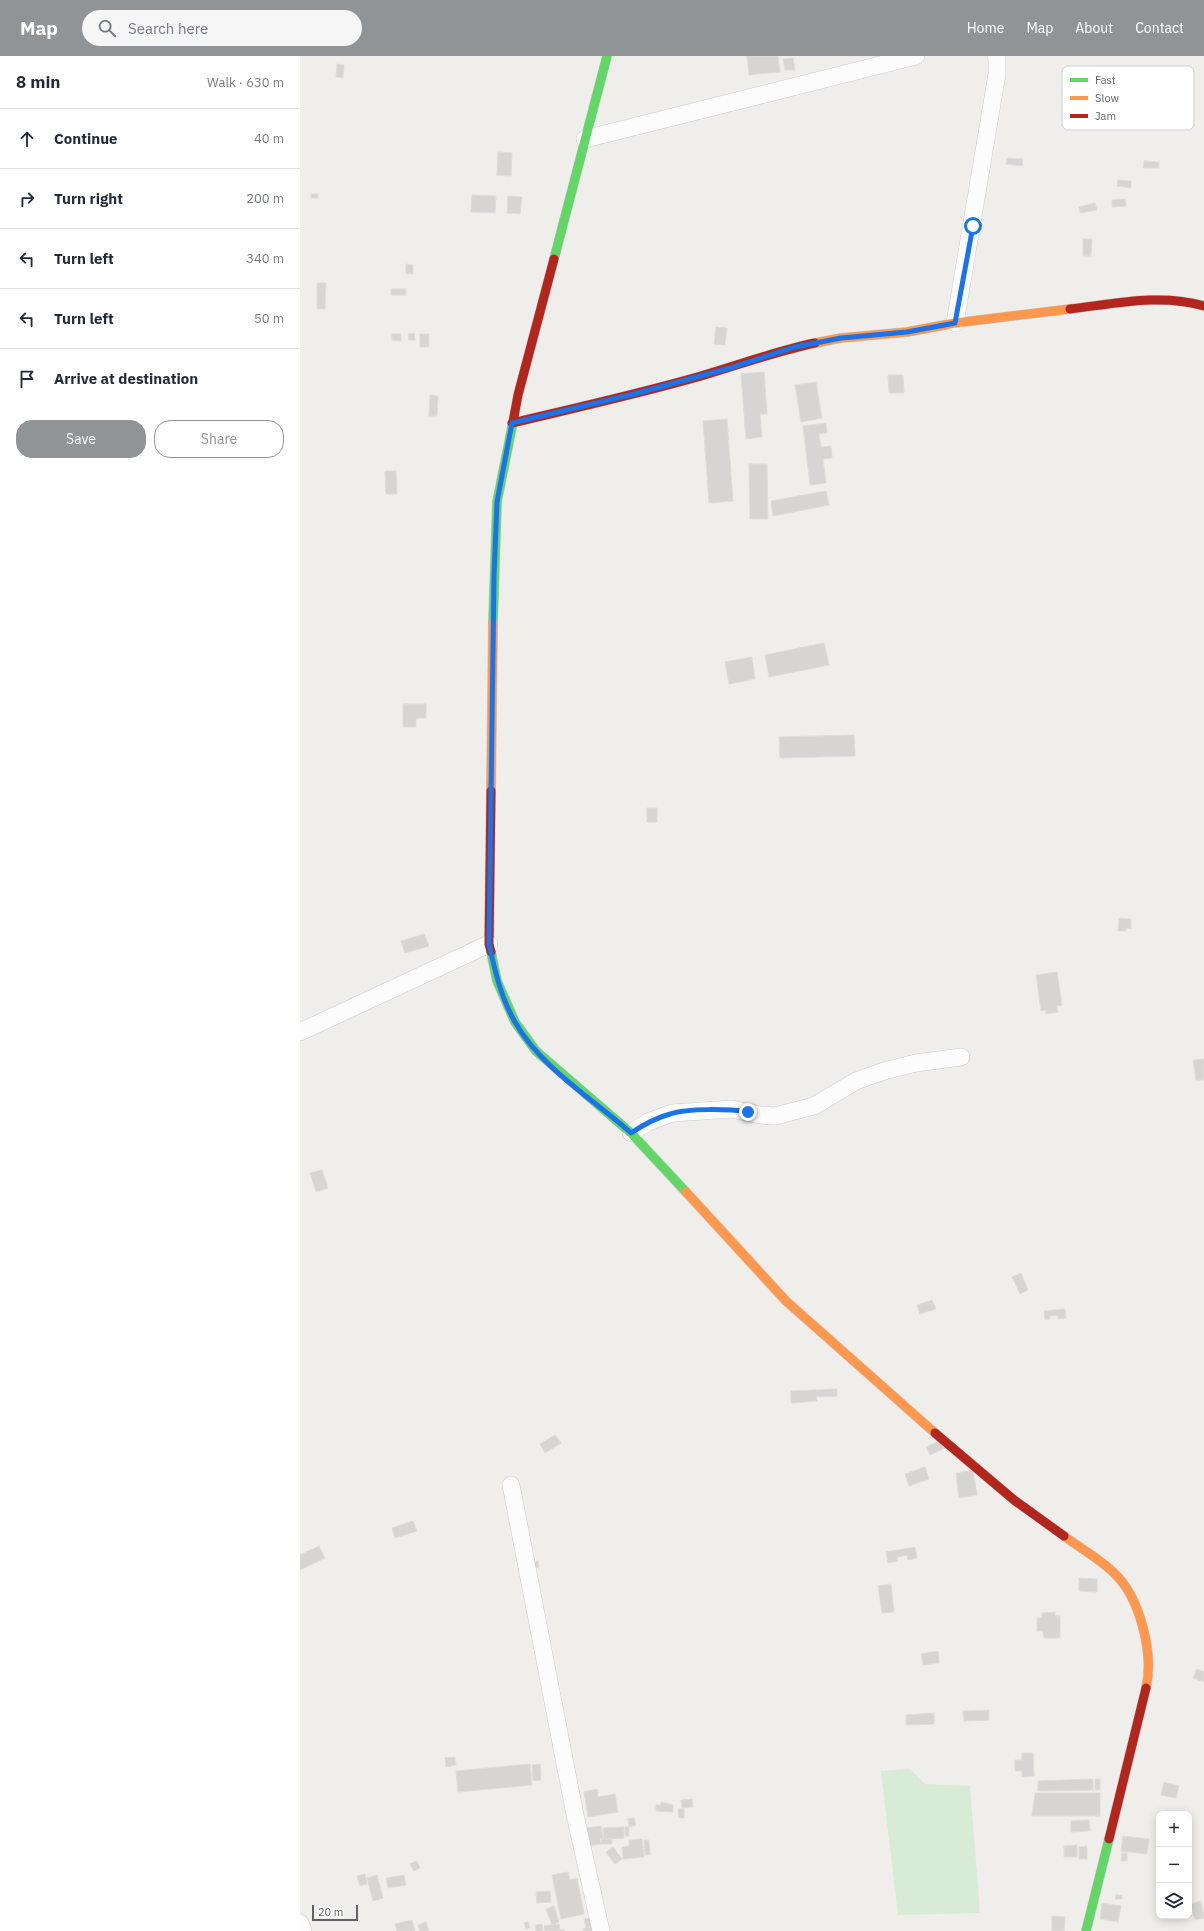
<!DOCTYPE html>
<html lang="en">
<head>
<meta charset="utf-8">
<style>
  body { margin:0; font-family:"IBM Plex Sans",sans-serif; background:#f6f6f7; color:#1f2937 }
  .controls { position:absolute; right:12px; bottom:12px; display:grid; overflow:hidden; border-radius:8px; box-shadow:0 2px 10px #0003 }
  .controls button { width:36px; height:36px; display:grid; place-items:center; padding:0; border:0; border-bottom:1px solid #e0e1e3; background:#fff; color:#1f2937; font:20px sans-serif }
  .scale { position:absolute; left:12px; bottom:10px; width:46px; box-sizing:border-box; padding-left:4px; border:2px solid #5f6368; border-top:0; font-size:11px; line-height:14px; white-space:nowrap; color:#5f6368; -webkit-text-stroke:3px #fff; paint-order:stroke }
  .stop { position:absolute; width:12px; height:12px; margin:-9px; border:3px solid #1a73e8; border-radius:50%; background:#fff }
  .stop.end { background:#1a73e8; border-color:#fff; box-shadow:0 1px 4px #0008 }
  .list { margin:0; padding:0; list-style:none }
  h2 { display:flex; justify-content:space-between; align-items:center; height:52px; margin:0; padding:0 16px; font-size:17px }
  h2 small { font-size:13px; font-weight:400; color:#747a83 }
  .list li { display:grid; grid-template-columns:26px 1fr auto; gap:12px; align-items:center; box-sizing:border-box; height:60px; padding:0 16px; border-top:1px solid #e0e1e3 }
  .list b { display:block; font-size:15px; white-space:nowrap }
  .list em { font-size:13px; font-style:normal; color:#747a83 }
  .actions { display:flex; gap:8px; padding:12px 16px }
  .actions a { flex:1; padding:9px 0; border:1px solid #919496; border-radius:16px; text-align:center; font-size:14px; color:#919496 }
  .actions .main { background:#919496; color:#fff }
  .icon { flex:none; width:22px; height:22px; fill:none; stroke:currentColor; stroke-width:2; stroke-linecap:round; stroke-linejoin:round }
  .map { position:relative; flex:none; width:904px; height:1875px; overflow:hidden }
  header { display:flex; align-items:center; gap:24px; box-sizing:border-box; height:56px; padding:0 20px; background:#919496; color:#fff }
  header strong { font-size:19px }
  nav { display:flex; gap:22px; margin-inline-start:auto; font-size:14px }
  .search { width:280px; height:36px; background:#f6f6f7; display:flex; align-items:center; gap:10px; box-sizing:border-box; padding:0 14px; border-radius:22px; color:#747a83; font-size:15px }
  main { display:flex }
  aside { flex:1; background:#fff }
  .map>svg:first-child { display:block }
</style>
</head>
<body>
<header>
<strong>Map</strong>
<div class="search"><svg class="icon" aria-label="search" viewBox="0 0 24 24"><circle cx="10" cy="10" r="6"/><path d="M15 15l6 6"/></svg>Search here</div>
<nav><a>Home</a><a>Map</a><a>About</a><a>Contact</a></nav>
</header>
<main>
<aside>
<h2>8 min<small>Walk · 630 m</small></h2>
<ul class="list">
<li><svg class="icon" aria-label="ahead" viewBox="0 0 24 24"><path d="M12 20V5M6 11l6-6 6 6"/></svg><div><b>Continue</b></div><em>40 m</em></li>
<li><svg class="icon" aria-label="right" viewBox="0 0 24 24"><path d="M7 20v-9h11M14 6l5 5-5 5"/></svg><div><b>Turn right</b></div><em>200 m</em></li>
<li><svg class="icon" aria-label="left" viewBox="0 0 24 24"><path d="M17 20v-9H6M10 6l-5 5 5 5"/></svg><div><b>Turn left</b></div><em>340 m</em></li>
<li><svg class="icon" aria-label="left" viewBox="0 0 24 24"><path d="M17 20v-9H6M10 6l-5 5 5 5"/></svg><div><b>Turn left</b></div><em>50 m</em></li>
<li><svg class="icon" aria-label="arrive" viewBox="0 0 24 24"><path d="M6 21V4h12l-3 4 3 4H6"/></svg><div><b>Arrive at destination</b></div></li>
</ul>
<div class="actions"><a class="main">Save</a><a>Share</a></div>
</aside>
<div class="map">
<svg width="904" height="1875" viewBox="0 0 904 1875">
  <rect width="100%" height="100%" fill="#efeeea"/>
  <!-- green -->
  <path fill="#d8ebd6" d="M610,1713L625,1728L670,1730L680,1857L598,1859L581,1715Z"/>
  <!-- building -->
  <path fill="#d6d5d3" stroke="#deddd9" d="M447,0H478L480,16L449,19Z
    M493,2L495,14H485L483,3Z
    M37,8L44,9L43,22L36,21Z
    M198,96L212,97L211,120L197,119Z
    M707,102L723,103L722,110L706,108Z
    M844,105L859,106V112H843Z
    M818,124L831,125V132L817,130Z
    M11,138H18V142H11Z
    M172,139L196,140L195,157L171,156Z
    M208,140L222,141L220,158L207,157Z
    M825,143L826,150L812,151V144Z
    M795,147L797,154L780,157L779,151Z
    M783,183H792L791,200H783Z
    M106,208L113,209V218H106Z
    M17,227H26L25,253H17Z
    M91,233H106V239H91Z
    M416,271L427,272L425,289L414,288Z
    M114,277L115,284H109L108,278Z
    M92,278H101V285L92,284Z
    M120,278H129V291H120Z
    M464,316L467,358H460L462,381L446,383L441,318Z
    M588,319H603L604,337H589Z
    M516,326L522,362L501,366L495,329Z
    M130,339L138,340L137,360H129Z
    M427,363L433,445L409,447L403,365Z
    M526,367L527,377L519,378L521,391L531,390L532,402L523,403L526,427L510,429L503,370Z
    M449,408H467L468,463H450Z
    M85,415H96L97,438H86Z
    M526,435L529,449L473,460L471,445Z
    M524,587L529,609L469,621L465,599Z
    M452,601L455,623L429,628L425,606Z
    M103,648H126V662H116V671H103Z
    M554,679L555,700L480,702L479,681Z
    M347,752H357V766H347Z
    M819,862L831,863V873L826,872V875H818Z
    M124,878L129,890L105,897L101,885Z
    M757,916L762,949L757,950L758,956L746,958V954L741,955L736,919Z
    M904,1003V1024H896L893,1004Z
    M22,1114L28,1132L16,1136L10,1117Z
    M721,1217L728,1234L720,1238L712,1221Z
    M632,1244L636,1253L620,1258L617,1249Z
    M765,1253L766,1262L758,1263V1259L750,1260V1263L745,1264L744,1255Z
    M537,1333V1340L516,1341L517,1345L491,1347V1335Z
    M255,1379L261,1387L245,1397L240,1388Z
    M641,1384L645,1392L630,1399L626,1391Z
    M625,1411L629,1423L609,1430L605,1418Z
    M673,1414L677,1439L659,1442L656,1417Z
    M113,1465L117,1475L95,1482L92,1472Z
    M19,1490L25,1502L0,1514V1499Z
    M615,1491L617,1502L608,1504L607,1499L597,1501L598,1505L588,1507L586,1496Z
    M238,1505L239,1511L232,1512L230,1506Z
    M779,1522L797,1523V1536L779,1535Z
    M591,1528L594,1556L582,1557L578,1530Z
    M755,1556V1560H760V1582H744L743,1575H737V1562H742V1557Z
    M638,1595L639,1607L623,1609L621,1598Z
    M897,1613L904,1616V1626L893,1622Z
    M689,1654V1664L664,1665L663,1655Z
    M634,1657V1668L606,1669V1659Z
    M722,1697H733L734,1720L722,1721V1715H715V1704H722Z
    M155,1701L156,1709L146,1711L145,1702Z
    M230,1708L232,1729L158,1736L156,1715Z
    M240,1708L241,1724L233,1725L232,1709Z
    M793,1723V1734L738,1735V1725Z
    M795,1723H800V1734H795Z
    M864,1726L879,1730L876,1742L861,1739Z
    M297,1733L298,1741L315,1738L318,1756L288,1761L284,1736Z
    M735,1737H800V1760H732Z
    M392,1743L393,1751L382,1752L381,1744Z
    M361,1746L373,1749V1756L356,1755V1749H361Z
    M384,1752V1762H379L378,1753Z
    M334,1762L336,1769L329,1771L328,1763Z
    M789,1764L790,1775L771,1776V1765Z
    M301,1770L303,1782L300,1783L301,1788L286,1790L284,1772Z
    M324,1771V1782L304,1783L303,1772Z
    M325,1771H329V1780H325Z
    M823,1780L849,1783L847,1798L821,1795Z
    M302,1783H312V1788H301Z
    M342,1783L344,1801L323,1803L322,1791L329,1790V1784Z
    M344,1784H349L350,1799H345Z
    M777,1789V1801H764V1790Z
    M787,1790V1803H779V1791Z
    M313,1791L322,1803L315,1808L306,1796Z
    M822,1797H827V1805H821Z
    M117,1805L120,1812L114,1815L110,1808Z
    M268,1816L270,1824L277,1822L284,1858L261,1863L252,1819Z
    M65,1818L67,1828L60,1830L57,1820Z
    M77,1819L83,1842L73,1845L67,1822Z
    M104,1819L106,1829L88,1832L86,1822Z
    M250,1835L251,1846L237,1847L236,1836Z
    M816,1839H822V1843H815Z
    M901,1845L904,1862L895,1864L890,1848Z
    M802,1847L821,1850L818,1866L800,1863Z
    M254,1850L259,1866L252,1869L246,1853Z
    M752,1860L765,1861L764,1875H752Z
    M293,1861L296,1875H283V1873L286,1872L284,1863Z
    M112,1864L115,1875H97L95,1868Z
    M126,1866L129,1875H120L118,1869Z
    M228,1866L230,1872L226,1873L224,1867Z
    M242,1868L243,1875H236L235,1869Z
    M259,1868L260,1874L264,1873V1875H245L244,1870Z"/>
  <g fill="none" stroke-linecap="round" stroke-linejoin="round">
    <defs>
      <path id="street" d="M285,83L616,0
        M655,267L697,18V2L696,0
        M0,976L189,888
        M331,1077L348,1066L372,1057L432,1053L460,1059L475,1060L514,1050L556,1025L584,1015L616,1007L661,1001
        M211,1429L275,1759L301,1875
        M0,1867L3,1875"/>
      <path id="fast" d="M254,203L307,0
        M193,567L197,446L213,366
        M191,896L197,925L215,966L236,995L331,1077L386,1136
        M786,1875L809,1783"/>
      <path id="slow" d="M515,287L541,282L607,276L655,267L770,253
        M191,735L193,567
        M386,1136L486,1245L635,1377
        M764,1480C780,1492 800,1503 814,1517C840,1541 854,1598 846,1632"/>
      <path id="jam" d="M770,253C814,248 860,237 904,250
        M213,366L218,339L254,203
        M212,367C275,352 338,338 401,320C439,309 476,295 515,287
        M191,896L189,888L191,735
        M635,1377L714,1444L764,1480
        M809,1783L846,1632"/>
    </defs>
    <!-- street casing -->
    <use href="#street" stroke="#cbcccc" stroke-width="18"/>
    <!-- fast casing -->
    <use href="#fast" stroke="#cacacb" stroke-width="10"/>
    <!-- slow casing -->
    <use href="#slow" stroke="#cacacb" stroke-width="10"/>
    <!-- jam casing -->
    <use href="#jam" stroke="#cacacb" stroke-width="10"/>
    <!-- street -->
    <use href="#street" stroke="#fdfcfc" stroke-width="17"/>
    <!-- fast -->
    <use href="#fast" stroke="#63d668" stroke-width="9"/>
    <!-- slow -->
    <use href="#slow" stroke="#ff974d" stroke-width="9"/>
    <!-- jam -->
    <use href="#jam" stroke="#b3261e" stroke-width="9"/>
  </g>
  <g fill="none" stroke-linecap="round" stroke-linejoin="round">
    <!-- route -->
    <path stroke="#1a73e8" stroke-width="5" d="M448,1056C429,1053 388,1052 370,1058C355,1062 343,1069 331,1077C293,1043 240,1011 215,966C201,942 195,915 189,888L194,520L197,446L212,367L334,338L430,312L495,291L541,282L607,276L655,267L673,170"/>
  </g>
  <!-- legend -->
  <rect x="762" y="10" width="132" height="64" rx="6" fill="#fff" stroke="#cfd0d2" stroke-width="1"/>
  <rect x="770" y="22" width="18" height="4" fill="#63d668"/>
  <rect x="770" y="40" width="18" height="4" fill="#ff974d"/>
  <rect x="770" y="58" width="18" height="4" fill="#b3261e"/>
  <g font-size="11" fill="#5f6368">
    <text x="795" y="28">Fast</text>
    <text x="795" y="46">Slow</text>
    <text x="795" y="64">Jam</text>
  </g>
</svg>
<div class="controls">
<button>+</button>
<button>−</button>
<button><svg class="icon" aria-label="layers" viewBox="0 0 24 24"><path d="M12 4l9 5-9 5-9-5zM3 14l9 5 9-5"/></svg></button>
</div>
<div class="scale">20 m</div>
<div class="stop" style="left:673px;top:170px"></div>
<div class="stop end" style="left:448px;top:1056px"></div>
</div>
</main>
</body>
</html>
